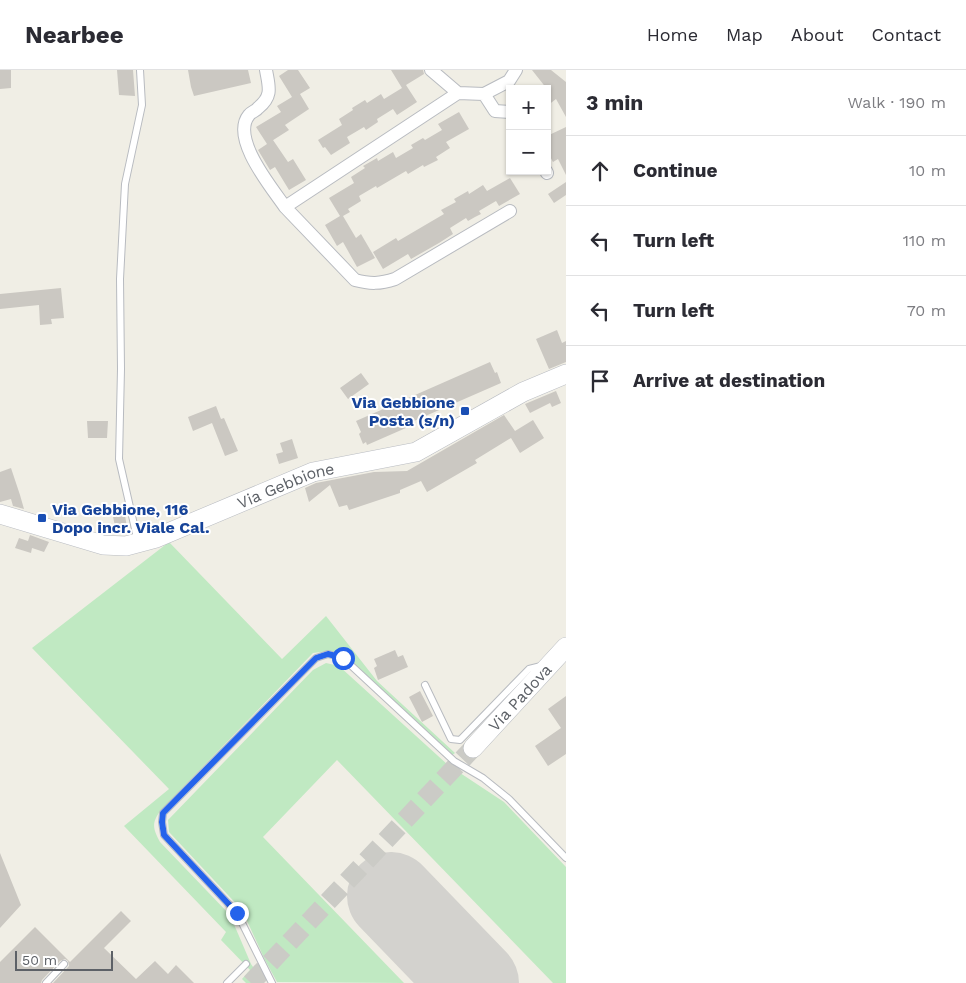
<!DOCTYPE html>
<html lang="en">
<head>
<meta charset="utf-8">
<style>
  body { margin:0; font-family:"Work Sans",sans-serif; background:#f2f2f3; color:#2b2b33 }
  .controls { position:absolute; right:15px; top:15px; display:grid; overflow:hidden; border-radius:0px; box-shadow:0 1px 4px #0004 }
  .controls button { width:45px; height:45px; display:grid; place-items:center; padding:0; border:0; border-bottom:1px solid #e1e1e2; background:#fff; color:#2b2b33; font:25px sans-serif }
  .scale { position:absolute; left:15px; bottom:12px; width:98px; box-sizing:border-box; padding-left:5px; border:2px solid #5d6167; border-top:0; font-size:14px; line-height:18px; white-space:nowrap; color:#5d6167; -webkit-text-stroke:4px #fff; paint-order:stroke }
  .stop { position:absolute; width:15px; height:15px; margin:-11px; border:4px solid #2563eb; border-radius:50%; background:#fff }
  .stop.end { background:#2563eb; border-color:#fff; box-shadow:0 1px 5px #0008 }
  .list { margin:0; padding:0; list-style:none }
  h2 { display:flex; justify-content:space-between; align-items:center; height:65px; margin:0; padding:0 20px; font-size:21px }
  h2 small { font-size:16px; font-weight:400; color:#7c7c81 }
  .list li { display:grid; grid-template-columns:32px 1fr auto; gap:15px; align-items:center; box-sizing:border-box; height:70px; padding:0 20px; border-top:1px solid #e1e1e2 }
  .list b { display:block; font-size:19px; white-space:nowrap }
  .list em { font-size:16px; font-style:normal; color:#7c7c81 }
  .icon { flex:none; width:28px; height:28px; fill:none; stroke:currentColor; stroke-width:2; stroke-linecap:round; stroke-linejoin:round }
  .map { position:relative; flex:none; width:566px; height:913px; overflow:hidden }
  header { display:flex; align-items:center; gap:30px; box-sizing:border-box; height:70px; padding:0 25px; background:#fff; border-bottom:1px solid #e1e1e2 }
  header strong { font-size:24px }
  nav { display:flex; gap:28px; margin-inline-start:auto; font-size:18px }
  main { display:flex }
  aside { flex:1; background:#fff }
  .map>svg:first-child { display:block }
</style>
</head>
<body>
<header>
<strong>Nearbee</strong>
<nav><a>Home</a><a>Map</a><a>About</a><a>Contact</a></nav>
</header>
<main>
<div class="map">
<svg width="566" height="913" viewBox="0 0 566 913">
  <rect width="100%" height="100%" fill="#f0eee5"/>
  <!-- green -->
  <path fill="#c0e9c2" d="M169,472L282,589L326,546L377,611L455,683L451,686L345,585L328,581L313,583L161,740C151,753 153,759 160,772L230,845L251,894L264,913H246L242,909L250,900L221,870L226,862L124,756L169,719L32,578Z
    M326,593L339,596L448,695L504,732L566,797V913H553L337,690L263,767L404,913L277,912L265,890L242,840L169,762L168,750L313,600Z"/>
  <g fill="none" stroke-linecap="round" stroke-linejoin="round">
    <!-- runway -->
    <path stroke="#d3d2ce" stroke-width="88" d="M391,826L475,913"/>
  </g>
  <!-- building -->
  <path fill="#cbc8c2" d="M0,0H11V18L0,19Z
    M117,0H133L135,26L119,25Z
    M188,0H248L251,13L194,26L191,17Z
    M288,0H298L310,18L300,24L309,39L285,55L289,60L267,74L256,57L281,42L277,36L292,27L279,6Z
    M391,0H423L424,4L406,15L417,32L397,45L393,39L377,49L378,52L366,60L364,57L347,67L350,73L331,85L325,77L323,78L318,70L342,55L339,49L353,40L352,38L365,30L367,33L381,24L384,29L402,18Z
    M532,0H551L566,12V47L556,29L547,36V19Z
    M459,42L469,59L446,72L450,78L436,87L438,90L424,97L423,95L408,104L406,101L377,118L376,116L359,126L361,131L348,139L350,142L343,146L356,168L361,164L375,188L357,197L343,172L337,176L325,155L340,146L329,128L354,113L351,107L365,98L363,96L377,88L378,91L393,82L396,88L413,78L411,75L423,68L425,70L442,60L438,54Z
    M566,57V105L558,89L553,92L547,81V66Z
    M273,70L288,92L293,89L306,110L289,120L275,97L270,100L258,80Z
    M510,108L520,124L499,136L496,131L479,141L481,144L475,147L468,151L466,148L450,158L453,164L439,173L411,189L408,184L383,199L373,182L396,168L398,171L444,144L441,140L456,132L454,129L468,121L469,124L483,115L487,121Z
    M566,112V125L554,133L548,124Z
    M61,218L64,248L51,249L52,254L40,255L39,235L0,239V224Z
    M557,260L562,273L566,271V292L549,299L536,269Z
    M490,292L495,303L497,302L501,313L414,351L415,354L367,375L366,372L363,374L359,364L361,362L356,351Z
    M361,303L369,314L348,329L340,318Z
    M556,321L561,333L552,337L550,333L530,343L525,334Z
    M216,336L221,349L224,348L238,381L225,386L212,353L193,361L188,347Z
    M504,345L515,361L533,350L544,368L520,383L511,368L475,390L477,393L427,422L421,411L400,420V423L349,440L347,435L339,437L330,415L309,432L305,418L316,413L374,402L407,401Z
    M87,351H108L107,368H88Z
    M292,369L298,388L279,394L276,384L283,382L280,373Z
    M11,398L20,425L24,439L13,436L11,429L0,432V402Z
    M124,439L128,464H112L110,457L115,456L112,442Z
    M30,465L49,472L44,482L32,478L31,483L15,478L19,468L28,471Z
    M395,580L398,587L403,585L408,597L378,610L374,598L377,596L374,589Z
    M420,621L433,646L422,652L409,627Z
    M566,626V684L548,696L535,676L561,658L548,639Z
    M0,783L21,835L0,858Z
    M121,841L131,851L104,878L136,909L155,891L168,904L176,895L194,913H53L69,896L68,891L65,889L60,891L42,910L41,913H0V892L35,857L70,892Z"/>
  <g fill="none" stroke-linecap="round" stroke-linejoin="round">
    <!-- secondary-tunnel -->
    <path stroke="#cbcbc6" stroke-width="19" stroke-dasharray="19 9" stroke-linecap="butt" d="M251,913L473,678"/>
    <defs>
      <path id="lane" d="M138,472L119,389L121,299L120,209L125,114L142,35L140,0
        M425,615L451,669L460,670L529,599L541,596
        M46,913L64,894
        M227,913L246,894
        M272,913L237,843L164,765L162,752L163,743L316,588L328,584L343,588L454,691L483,708L509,729L566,788"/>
      <path id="street" d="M266,0C269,17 273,26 258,38C256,41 251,42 249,45C230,68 272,118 285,137L458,23L431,0
        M458,23L484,24L509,11L516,0
        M484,24L495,41L510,42
        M546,101L547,103
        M285,137L355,210C370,214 380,214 395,209L510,141"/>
      <g id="secondary">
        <path id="s1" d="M0,444L103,475L126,476L156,468L313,402L416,382L523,322L566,304"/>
        <path id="s2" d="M473,678L566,577"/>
      </g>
    </defs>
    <!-- lane casing -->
    <use href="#lane" stroke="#b8bbc0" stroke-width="8"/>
    <!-- street casing -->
    <use href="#street" stroke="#b8bbc0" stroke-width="14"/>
    <!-- secondary casing -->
    <use href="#secondary" stroke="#b9bcc2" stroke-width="20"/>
    <!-- lane -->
    <use href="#lane" stroke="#fff" stroke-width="6"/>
    <!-- street -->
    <use href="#street" stroke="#fff" stroke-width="12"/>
    <!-- secondary -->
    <use href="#secondary" stroke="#fff" stroke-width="19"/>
  </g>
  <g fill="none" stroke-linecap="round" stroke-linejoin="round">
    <!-- route -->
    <path stroke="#2563eb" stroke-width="6" d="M237,843L164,765L162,752L163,743L316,588L328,584L343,588"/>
  </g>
  <!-- markers -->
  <g fill="#1a4fb4" stroke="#fff" stroke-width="2">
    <rect x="460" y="336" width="10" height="10" rx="2.5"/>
    <rect x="37" y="443" width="10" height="10" rx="2.5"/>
  </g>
  <g text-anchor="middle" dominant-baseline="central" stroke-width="4" stroke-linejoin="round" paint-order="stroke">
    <!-- transit labels -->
    <g font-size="16" font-weight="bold" fill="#164399" stroke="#fff" text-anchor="end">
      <text x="455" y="332">Via Gebbione<tspan x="455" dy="18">Posta (s/n)</tspan></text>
      <text x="52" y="439" text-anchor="start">Via Gebbione, 116<tspan x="52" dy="18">Dopo incr. Viale Cal.</tspan></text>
    </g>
    <!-- street labels -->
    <g font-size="16" fill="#5d6167" stroke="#fff">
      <text stroke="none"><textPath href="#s1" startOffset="302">Via Gebbione</textPath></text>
      <text stroke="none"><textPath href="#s2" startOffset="69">Via Padova</textPath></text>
    </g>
  </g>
</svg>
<div class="controls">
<button>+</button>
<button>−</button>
</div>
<div class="scale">50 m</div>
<div class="stop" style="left:343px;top:588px"></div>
<div class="stop end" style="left:237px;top:843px"></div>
</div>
<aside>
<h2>3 min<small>Walk · 190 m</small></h2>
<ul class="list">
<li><svg class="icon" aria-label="ahead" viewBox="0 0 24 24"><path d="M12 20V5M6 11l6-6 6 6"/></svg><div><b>Continue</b></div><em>10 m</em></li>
<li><svg class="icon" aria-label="left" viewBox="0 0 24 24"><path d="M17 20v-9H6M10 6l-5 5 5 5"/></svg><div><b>Turn left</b></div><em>110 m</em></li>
<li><svg class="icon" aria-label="left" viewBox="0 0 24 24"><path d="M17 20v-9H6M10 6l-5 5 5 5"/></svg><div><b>Turn left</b></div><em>70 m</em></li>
<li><svg class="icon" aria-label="arrive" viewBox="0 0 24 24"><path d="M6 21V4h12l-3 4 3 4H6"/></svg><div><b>Arrive at destination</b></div></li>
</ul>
</aside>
</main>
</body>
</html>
